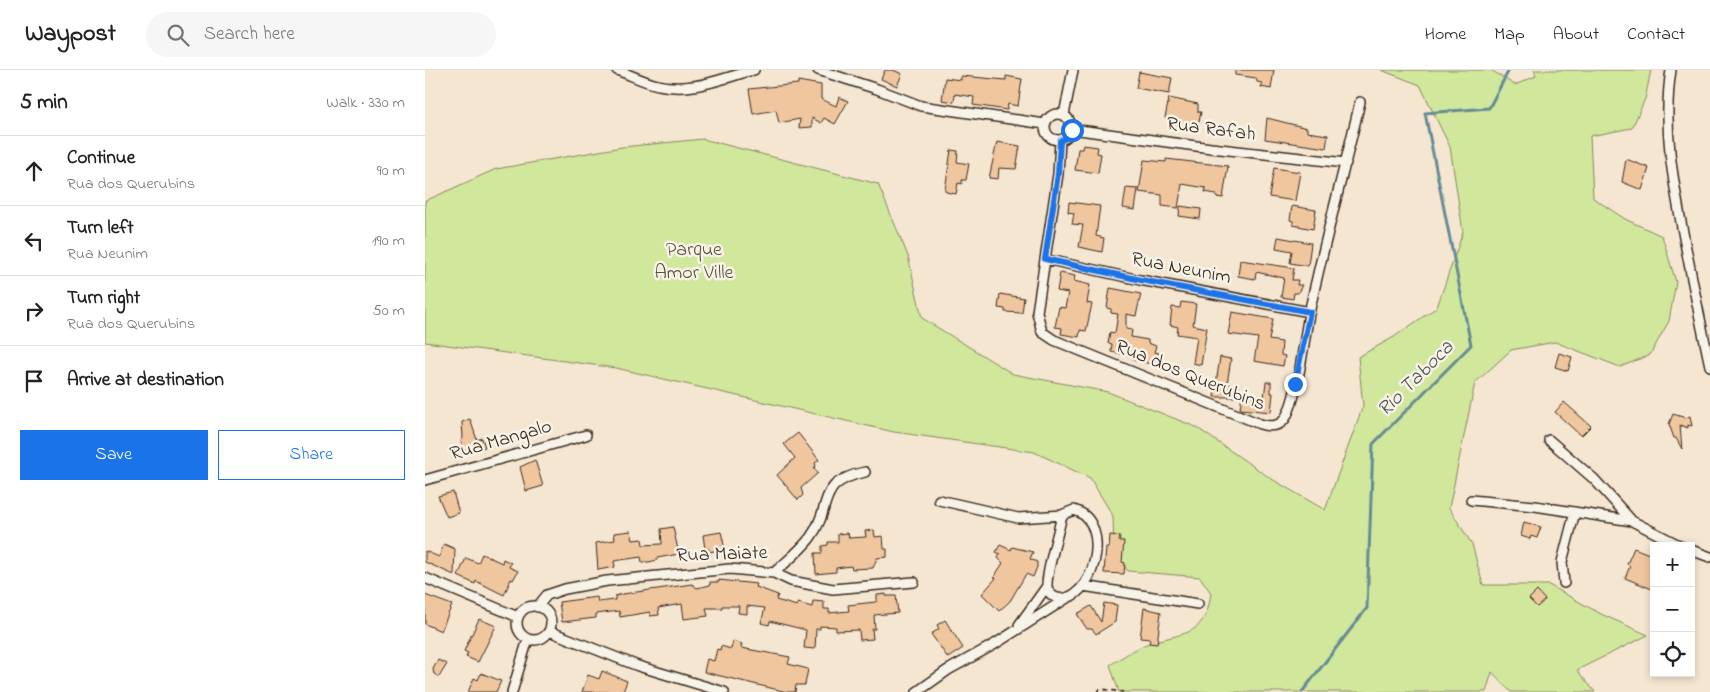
<!DOCTYPE html>
<html lang="en">
<head>
<meta charset="utf-8">
<style>
  body { margin:0; font-family:"Indie Flower",sans-serif; background:#f6f6f6; color:#222 }
  .controls { position:absolute; right:15px; bottom:15px; display:grid; overflow:hidden; border-radius:0px; box-shadow:0 2px 8px #0003 }
  .controls button { width:45px; height:45px; display:grid; place-items:center; padding:0; border:0; border-bottom:1px solid #e0e0e0; background:#fff; color:#222; font:25px sans-serif }
  .stop { position:absolute; width:15px; height:15px; margin:-11px; border:4px solid #1a73e8; border-radius:50%; background:#fff }
  .stop.end { background:#1a73e8; border-color:#fff; box-shadow:0 1px 5px #0008 }
  .list { margin:0; padding:0; list-style:none }
  h2 { display:flex; justify-content:space-between; align-items:center; height:65px; margin:0; padding:0 20px; font-size:21px }
  h2 small { font-size:16px; font-weight:400; color:#767676 }
  .list li { display:grid; grid-template-columns:32px 1fr auto; gap:15px; align-items:center; box-sizing:border-box; height:70px; padding:0 20px; border-top:1px solid #e0e0e0 }
  .list b { display:block; font-size:19px; white-space:nowrap }
  .list p { margin:0; font-size:16px; white-space:nowrap; color:#767676 }
  .list em { font-size:16px; font-style:normal; color:#767676 }
  .actions { display:flex; gap:10px; padding:15px 20px }
  .actions a { flex:1; padding:11px 0; border:1px solid #1a73e8; border-radius:0px; text-align:center; font-size:18px; color:#1a73e8 }
  .actions .main { background:#1a73e8; color:#fff }
  .icon { flex:none; width:28px; height:28px; fill:none; stroke:currentColor; stroke-width:2; stroke-linecap:round; stroke-linejoin:round }
  .map { position:relative; flex:none; width:1285px; height:622px; overflow:hidden }
  header { display:flex; align-items:center; gap:30px; box-sizing:border-box; height:70px; padding:0 25px; background:#fff; border-bottom:1px solid #e0e0e0 }
  header strong { font-size:24px }
  nav { display:flex; gap:28px; margin-inline-start:auto; font-size:18px }
  .search { width:350px; height:45px; background:#f6f6f6; display:flex; align-items:center; gap:12px; box-sizing:border-box; padding:0 18px; border-radius:28px; color:#767676; font-size:19px }
  main { display:flex }
  aside { flex:1; background:#fff }
  .map>svg:first-child { display:block }
</style>
</head>
<body>
<header>
<strong>Waypost</strong>
<div class="search"><svg class="icon" aria-label="search" viewBox="0 0 24 24"><circle cx="10" cy="10" r="6"/><path d="M15 15l6 6"/></svg>Search here</div>
<nav><a>Home</a><a>Map</a><a>About</a><a>Contact</a></nav>
</header>
<main>
<aside>
<h2>5 min<small>Walk · 330 m</small></h2>
<ul class="list">
<li><svg class="icon" aria-label="ahead" viewBox="0 0 24 24"><path d="M12 20V5M6 11l6-6 6 6"/></svg><div><b>Continue</b><p>Rua dos Querubins</p></div><em>90 m</em></li>
<li><svg class="icon" aria-label="left" viewBox="0 0 24 24"><path d="M17 20v-9H6M10 6l-5 5 5 5"/></svg><div><b>Turn left</b><p>Rua Neunim</p></div><em>190 m</em></li>
<li><svg class="icon" aria-label="right" viewBox="0 0 24 24"><path d="M7 20v-9h11M14 6l5 5-5 5"/></svg><div><b>Turn right</b><p>Rua dos Querubins</p></div><em>50 m</em></li>
<li><svg class="icon" aria-label="arrive" viewBox="0 0 24 24"><path d="M6 21V4h12l-3 4 3 4H6"/></svg><div><b>Arrive at destination</b></div></li>
</ul>
<div class="actions"><a class="main">Save</a><a>Share</a></div>
</aside>
<div class="map">
<svg width="1285" height="622" viewBox="0 0 1285 622">
  <rect width="100%" height="100%" fill="#f5e6d2"/>
  <filter id="ink" filterUnits="userSpaceOnUse"><feTurbulence type="fractalNoise" baseFrequency=".02" numOctaves="2"/><feDisplacementMap in="SourceGraphic" scale="10" xChannelSelector="R" yChannelSelector="G"/><feConvolveMatrix kernelMatrix="1 2 1 2 8 2 1 2 1" color-interpolation-filters="sRGB"/></filter>
  <g filter="url(#ink)">
    <!-- green -->
    <path fill="#d0e79c" stroke="#86885d" d="M956,0H1066L1090,15L1111,6L1109,0H1226L1220,29L1207,58L1165,66L1168,128L1200,149L1237,166L1251,212L1244,251L1225,285L1195,297L1130,272L1086,280L1050,313L1024,438L1047,474L1058,515H1124L1176,544L1223,565L1152,600L1170,622H1086L1067,602L1061,622H694L685,595C696,588 708,580 719,575C755,561 780,571 786,523L775,507L703,501L689,484L688,446L665,408L609,382L469,362L191,298L0,272V131L71,99L197,77L278,69L453,114L483,186L497,248L588,304L683,322L771,357L845,408L900,440L938,336L933,287L969,267L1012,237L1038,162L1025,77L995,15Z"/>
    <g fill="none" stroke-linecap="round" stroke-linejoin="round">
      <!-- stream -->
      <path stroke="#668b95" stroke-width="3" d="M877,622L942,538L948,374L1046,275L1000,43L1064,38L1084,0"/>
    </g>
    <!-- building -->
    <path fill="#f0c69f" stroke="#3b2a1e" d="M460,0H468L477,4L472,16L456,9Z
      M810,0H849L846,19L836,17L837,13L832,12L831,8L810,5Z
      M714,2L747,8L744,24L711,18Z
      M536,6L581,10V6L597,9L593,36L583,34L582,40L548,35L549,27L530,24L529,32L517,30L520,8L536,10Z
      M373,11L396,15V29L411,36L414,27L423,31L410,54L399,48L396,53L387,48V57L374,58L375,49L354,53L351,40L328,44L324,19L373,14Z
      M744,28L773,34V42H776L774,52L769,51L766,62L751,55V51L740,48Z
      M842,48L882,58V62L903,65L901,78L840,69Z
      M572,72L595,76L591,99L574,98L573,109L564,108Z
      M658,75L673,77L672,83L676,84L673,103L650,100L653,79H657Z
      M526,80L533,81L532,92L544,94L541,110H537V114L533,113L531,124L521,122L520,120Z
      M741,89L803,96L798,128L791,127V124L780,122L781,118L757,114L753,138L737,136V125L714,122L719,90L741,92Z
      M1201,89L1224,98L1217,120L1197,112Z
      M849,98L875,102L870,131L844,127Z
      M701,118L713,119L710,140L698,138Z
      M644,132L675,136L671,166L679,168L677,182L654,177L658,155L647,154L649,143L643,142Z
      M755,136L776,139L775,149L754,146Z
      M867,136L891,140L888,159L868,155V151L865,150Z
      M853,167L886,173L883,196L865,193L867,181L851,178Z
      M815,190L869,198L867,210H873L872,215H877L873,223H869L868,229L856,227L859,208L831,202L830,209L813,206Z
      M635,203L650,206L649,211L665,215L662,233L667,234L661,261L655,260L654,267L636,264L637,258L630,257L634,237L640,238L643,223L632,221Z
      M685,218L716,224L711,246L701,244V259L707,260L706,267L723,270V273L731,276L729,282L734,283L732,291L727,290V294L708,290L709,286L686,282L687,274L683,273L685,262L690,263L693,244L686,243V239L682,238Z
      M575,224L599,228L597,243L580,242V239L573,238Z
      M756,232L771,234L768,255L782,258L776,295L768,293L772,267L752,264L753,257L745,255L747,237L755,238Z
      M807,242L848,249L844,270L857,272L856,285L860,286L858,296L829,291L833,268L803,264Z
      M1134,283L1147,287L1143,301L1130,297Z
      M795,287L806,289L802,314L814,316L813,327H789Z
      M841,312H846V323H848L846,342L815,339L817,324L839,327Z
      M1139,332L1166,356L1156,366L1130,342Z
      M1248,344L1261,348L1265,346L1267,356L1263,355V358L1255,355L1257,379L1251,368H1249L1244,354Z
      M45,349L52,370L57,368L60,377L39,384L36,371L38,368L37,352Z
      M373,363L394,390L390,393L391,396L389,398L393,403L376,418L378,425L373,430L352,405L370,388L359,374Z
      M110,390L118,416L101,421L95,397Z
      M28,422L34,443L22,447L13,426Z
      M1099,452L1116,457L1112,468L1106,466L1105,469L1096,466Z
      M248,457L254,484L232,488V490L224,492H217L216,487L189,491L190,497L173,500L171,473L190,470L189,463L206,461L208,470L217,469L218,475L237,474L236,459Z
      M449,460L450,467L458,466L459,479H462V487L452,488L448,498L427,499L426,496L411,498V502L391,504L390,483H397V476L403,475V472H413V464L423,463L424,468L441,467L440,461Z
      M296,462L300,479L284,482V479H280L278,465Z
      M685,465L695,466L694,471H699L697,492L700,493L699,504L679,503L681,478H684Z
      M19,474L30,479L29,505L0,492V481L14,487Z
      M575,475L586,480L587,477L608,482L605,489L612,492V497L608,507L601,504L585,531L574,541L557,524L571,508L569,507L578,493L573,488L575,484L571,482Z
      M1209,478L1229,486L1227,519L1200,508L1205,496L1202,494Z
      M57,484L77,493L78,489L86,493L84,497L93,501L88,510L86,509L79,525L51,511L50,514L33,506L41,488L53,493Z
      M294,510L332,514L331,517L353,525L351,530L372,536L373,533L387,537L388,531L399,532V539H404V543L424,541L423,535L450,532L452,531V525L461,524V526H471L473,543L449,545L450,559H447L448,569L435,570L434,560L411,561V557L395,556V559H391L390,579L379,578L381,560L345,551L344,555L336,553L340,538L322,536V544L313,543L314,536H297V538H281L283,546L259,549L257,534L233,538L234,545L225,546V542L195,547L194,541L171,544V548L137,552L134,532L172,527L173,532L190,530V526L198,524L267,514L272,518L285,515V512H294Z
      M1112,521L1120,530L1112,537L1104,529Z
      M0,525L27,535L16,561L0,554Z
      M679,533L692,535L690,552L671,564L667,559H662L652,544L666,536L676,552Z
      M719,538L736,542L732,574L724,573L725,569L715,568Z
      M54,549L71,556L53,592L41,587L43,583L39,581Z
      M520,550L538,578L523,588L506,564L514,559L512,555Z
      M308,571L317,574L316,578L365,587L363,594L383,599L380,615H371L370,622H362L279,602L282,589L289,591L292,579L295,580L296,576L306,579Z
      M13,590L22,594L14,607L9,604L8,599Z
      M177,601L202,611L198,622H157L163,605L174,609Z
      M56,603L76,611L71,622H43L49,608L53,610Z"/>
    <g fill="none" stroke-linecap="round" stroke-linejoin="round">
      <defs>
        <path id="street" d="M192,0C206,5 219,12 233,15C266,23 297,8 329,0
          M393,0L452,19L496,36L620,54
          M1246,0C1237,58 1249,116 1260,173C1268,214 1276,255 1285,296
          M620 57a13 13 0 1 1 26 0a13 13 0 1 1-26 0Z
          M639,45L648,0
          M647,59L786,78L921,93
          M635,71L633,104L612,242L617,262L629,270L835,354C844,357 856,357 861,347C874,323 879,267 885,239C900,169 919,101 935,32
          M620,189L715,210L885,242
          M1124,370L1169,409L1207,451L1256,476
          M0,410L161,365
          M514,430L593,448L638,445
          M1046,430L1110,436L1207,451
          M649,440C690,452 668,535 632,528C627,526 623,523 622,517C621,502 633,465 636,449L639,444Z
          M1266,480L1285,487
          M349,503C361,492 375,481 385,468C409,436 389,413 440,402
          M0,508L93,547
          M1139,513L1137,492L1150,442
          M658,516L773,534
          M92 553a17 17 0 1 1 34 0a17 17 0 1 1-34 0Z
          M112,537L122,525L140,519L182,511L305,499L349,503L366,511L408,519L489,512
          M594,555L622,516
          M124,561L213,596L299,622
          M87,622L103,569
          M492,622L523,600L570,574L642,528"/>
      </defs>
      <!-- street casing -->
      <use href="#street" stroke="#3b2a1e" stroke-width="12"/>
      <!-- path -->
      <path stroke="#3b2a1e" stroke-width="2" stroke-dasharray="4 4" stroke-linecap="butt" d="M673,622L675,619L698,622"/>
      <!-- street -->
      <use href="#street" stroke="#f7f3e8" stroke-width="9"/>
    </g>
  </g>
  <g fill="none" stroke-linecap="round" stroke-linejoin="round" filter="url(#ink)">
    <!-- route -->
    <path stroke="#1a73e8" stroke-width="6" d="M647,60L643,67L635,71L633,104L620,189L716,210L885,242L870,314"/>
  </g>
  <g text-anchor="middle" dominant-baseline="central" stroke-width="5" stroke-linejoin="round" paint-order="stroke">
    <!-- street labels -->
    <g font-size="20" fill="#3b2a1e" stroke="#f7f3e8">
      <text transform="translate(786 60) rotate(7)">Rua Rafah</text>
      <text transform="translate(756 199) rotate(11)">Rua Neunim</text>
      <text transform="translate(765 306) rotate(22)">Rua dos Querubins</text>
      <text transform="translate(76 371) rotate(-16)">Rua Mangalo</text>
      <text transform="translate(297 485) rotate(-2)">Rua Maiate</text>
    </g>
    <!-- park labels -->
    <g font-size="20" fill="#595037" stroke="#f7f3e8">
      <text x="269" y="180">Parque<tspan x="269" dy="23">Amor Ville</tspan></text>
    </g>
    <!-- water labels -->
    <g font-size="21" font-style="italic" fill="#4d5250" stroke="#f7f3e8">
      <text transform="translate(991 309) rotate(-45)">Rio Taboca</text>
    </g>
  </g>
</svg>
<div class="controls">
<button>+</button>
<button>−</button>
<button><svg class="icon" aria-label="locate" viewBox="0 0 24 24"><circle cx="12" cy="12" r="6"/><path d="M12 2v4M12 18v4M2 12h4M18 12h4"/></svg></button>
</div>
<div class="stop" style="left:647px;top:60px"></div>
<div class="stop end" style="left:870px;top:314px"></div>
</div>
</main>
</body>
</html>
